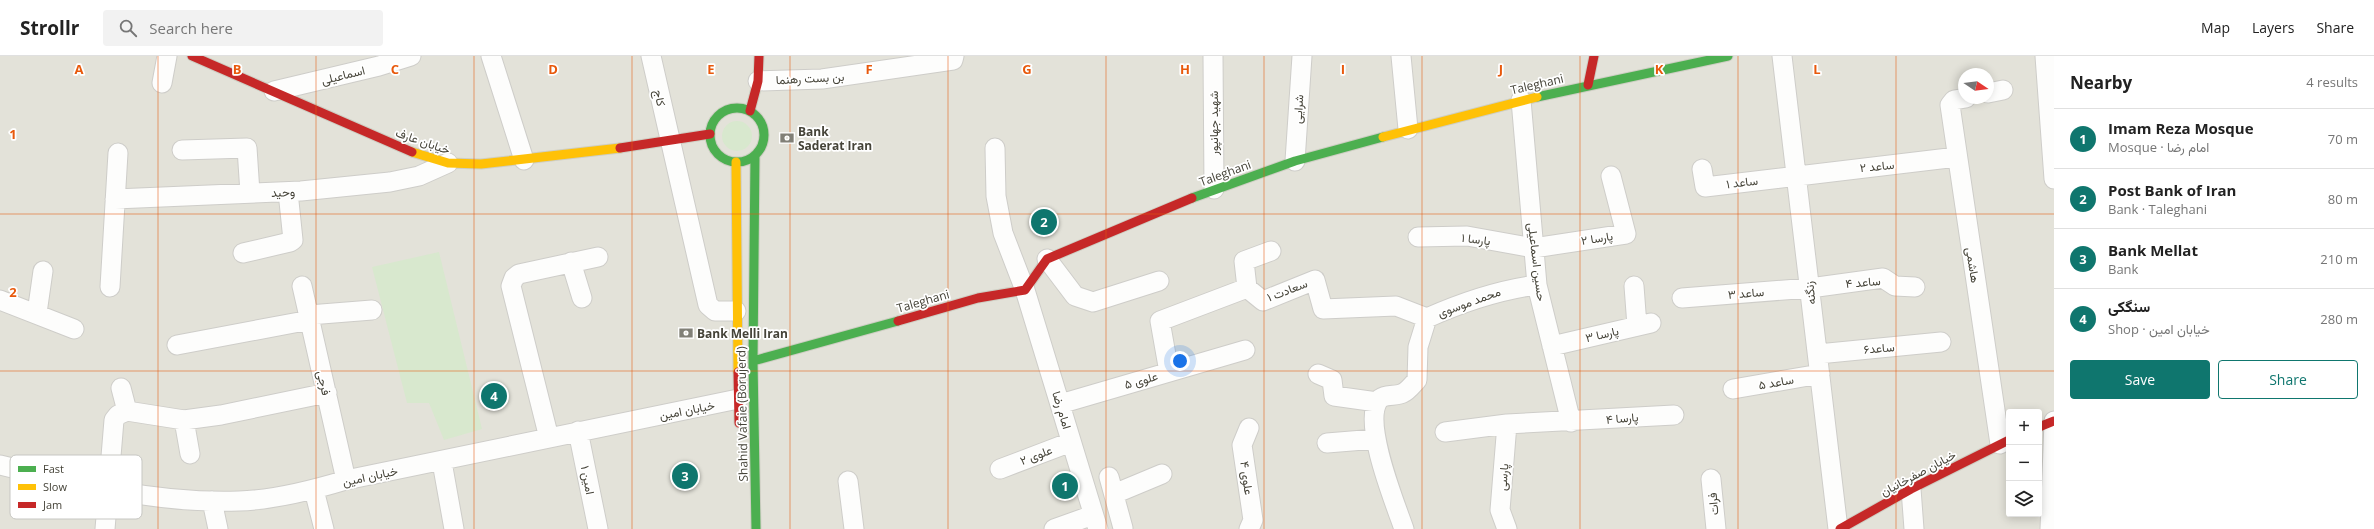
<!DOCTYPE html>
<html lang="en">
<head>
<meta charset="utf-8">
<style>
  body { margin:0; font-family:"Open Sans",Vazirmatn,sans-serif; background:#f2f2f2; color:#222 }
  .controls { position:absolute; right:12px; bottom:12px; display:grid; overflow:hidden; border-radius:4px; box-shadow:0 2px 10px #0003 }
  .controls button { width:36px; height:36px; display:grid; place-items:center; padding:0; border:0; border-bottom:1px solid #e0e0e0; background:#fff; color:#222; font:20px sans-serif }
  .compass { position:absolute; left:1958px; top:12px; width:36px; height:36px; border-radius:50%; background:#fff; box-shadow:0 2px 10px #0003; rotate:103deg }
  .you { position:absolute; left:1180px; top:305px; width:14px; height:14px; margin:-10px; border:3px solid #fff; border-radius:50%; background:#1a73e8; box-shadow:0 0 0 6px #1a73e833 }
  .badge { display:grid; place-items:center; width:26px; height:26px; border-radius:50%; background:#0f766e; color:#fff; font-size:13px; font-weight:700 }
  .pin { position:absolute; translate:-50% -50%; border:2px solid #fff; box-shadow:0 1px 4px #0006 }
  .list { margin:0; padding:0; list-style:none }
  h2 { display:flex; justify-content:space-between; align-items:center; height:52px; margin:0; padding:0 16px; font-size:17px }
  h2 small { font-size:13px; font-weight:400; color:#767676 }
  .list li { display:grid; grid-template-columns:26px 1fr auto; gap:12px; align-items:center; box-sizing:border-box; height:60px; padding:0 16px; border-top:1px solid #e0e0e0 }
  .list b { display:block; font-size:15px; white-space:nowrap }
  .list p { margin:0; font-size:13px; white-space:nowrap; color:#767676 }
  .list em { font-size:13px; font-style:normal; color:#767676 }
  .actions { display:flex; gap:8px; padding:12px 16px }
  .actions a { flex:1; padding:9px 0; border:1px solid #0f766e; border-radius:4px; text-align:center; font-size:14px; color:#0f766e }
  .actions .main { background:#0f766e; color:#fff }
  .icon { flex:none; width:22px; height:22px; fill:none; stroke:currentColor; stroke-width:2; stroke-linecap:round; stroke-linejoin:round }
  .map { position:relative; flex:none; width:2054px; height:473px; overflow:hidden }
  header { display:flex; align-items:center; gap:24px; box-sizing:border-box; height:56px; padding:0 20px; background:#fff; border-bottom:1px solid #e0e0e0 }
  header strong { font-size:19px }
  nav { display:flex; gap:22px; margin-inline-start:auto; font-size:14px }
  .search { width:280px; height:36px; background:#f2f2f2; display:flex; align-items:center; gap:10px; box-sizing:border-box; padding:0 14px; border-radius:4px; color:#767676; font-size:15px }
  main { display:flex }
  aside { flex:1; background:#fff }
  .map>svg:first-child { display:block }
</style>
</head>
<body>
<header>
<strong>Strollr</strong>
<div class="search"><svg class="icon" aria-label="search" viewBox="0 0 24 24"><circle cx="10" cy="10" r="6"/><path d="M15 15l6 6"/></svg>Search here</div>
<nav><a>Map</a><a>Layers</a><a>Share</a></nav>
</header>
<main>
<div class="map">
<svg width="2054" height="473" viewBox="0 0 2054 473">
  <rect width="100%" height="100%" fill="#f0f0eb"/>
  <!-- residential -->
  <path fill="#e3e2d9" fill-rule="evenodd" d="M0,0H2054V473H0ZM1964,18H1988V42H1964ZM2009,356H2039V458H2009Z"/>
  <!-- green -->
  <path fill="#d8e8ce" d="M722 80a15 15 0 1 1 30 0a15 15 0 1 1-30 0Z
    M439,196L482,373L444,384L429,347H407L372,211Z"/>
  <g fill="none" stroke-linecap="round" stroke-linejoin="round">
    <defs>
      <path id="street" d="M491,0L524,104
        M651,0L708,249L715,255H736
        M1213,0L1214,133
        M1401,0L1408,73
        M1782,0L1838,473
        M2045,0L2054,123
        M758,25L822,23L953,4L954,0
        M162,27L167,0
        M274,35L379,10L411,0
        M1988,37L2003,34
        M1966,42L1954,44L1950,49L2000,388
        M1521,44L1537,229L1571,366
        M995,92L996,140L1003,177L1025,234L1098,473
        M182,94L247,92L250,137
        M1295,105L1302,0
        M1702,113L1705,131L1957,101
        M115,143L301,135L390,126L419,120L448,107
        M1418,181L1467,180L1534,192L1626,178L1611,120
        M243,197L290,186L293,184L288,136
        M1047,203L1075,240L1093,246L1159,225
        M571,206L582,242
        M302,230L346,424
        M1634,230L1637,270
        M110,231L118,97
        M1247,232L1244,205L1271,195
        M1682,242L1810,232L1883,222L1895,230L1915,231
        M0,244L74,273
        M37,257L43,215
        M309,259L372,254
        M177,289L310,264
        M1552,290L1651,267
        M1818,298L1941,286
        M1169,316L1160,265L1247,232L1263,245L1315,224L1323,253L1396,250L1427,262
        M1318,318L1332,324L1334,340L1377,346
        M121,332L127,355
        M1733,333L1820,318
        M1060,348L1245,294
        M184,364L190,398
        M1507,368L1500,454L1507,473
        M1249,372L1242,389L1253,464L1249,473
        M578,375L598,473
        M1445,376L1507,368L1674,359
        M549,382L511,230L514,222L519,218L598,201
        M1327,387L1376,383
        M442,406L454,473
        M0,409C77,428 159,448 239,445C274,444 313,434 346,424L738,343
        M1000,413L1071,386
        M1109,421L1123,472
        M1711,423L1716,473
        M848,425L854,473
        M1911,433L1914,473
        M314,434L324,473
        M1114,438L1162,418
        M212,445L218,473
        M105,473L114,364L118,359L127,355L184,364L221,359L327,337
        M1054,473L1093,459
        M1404,473C1395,447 1363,369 1378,345C1383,337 1396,341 1403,337C1408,335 1413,328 1417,324L1418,291L1427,262C1463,246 1498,234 1537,229
        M2050,473L2054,365"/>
      <path id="fast" d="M1537,41L1728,0
        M710 79a27 27 0 1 1 54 0a27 27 0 1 1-54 0Z
        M755,99L753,305L756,473
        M1192,142L1295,105L1383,81
        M753,305L898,265"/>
      <path id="slow" d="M1383,81L1537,41
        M412,96L448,107L481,108L620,92
        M736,106L738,316"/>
      <path id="jam" d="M192,0L412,96
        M1588,29L1594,0
        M750,55L758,25L759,0
        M620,92L710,78
        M898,265L978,242L1025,234L1047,203L1192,142
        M738,316L739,367
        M2039,371L2054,365
        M1840,473L1911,433L2009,384"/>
    </defs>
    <!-- street casing -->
    <use href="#street" stroke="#cecdc9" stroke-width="21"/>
    <!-- fast casing -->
    <use href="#fast" stroke="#cecec3" stroke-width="11"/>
    <!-- slow casing -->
    <use href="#slow" stroke="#cecec3" stroke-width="11"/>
    <!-- jam casing -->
    <use href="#jam" stroke="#cecec3" stroke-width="11"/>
    <!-- street -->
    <use href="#street" stroke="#fdfdfc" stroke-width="19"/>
    <!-- fast -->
    <use href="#fast" stroke="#4caf50" stroke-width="9"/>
    <!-- slow -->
    <use href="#slow" stroke="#ffc107" stroke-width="9"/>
    <!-- jam -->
    <use href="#jam" stroke="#c62828" stroke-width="9"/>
  </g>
  <!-- grid -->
  <path fill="none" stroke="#e8590c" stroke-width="1" stroke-opacity="0.55" d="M158,0V473M316,0V473M474,0V473M632,0V473M790,0V473M948,0V473M1106,0V473M1264,0V473M1422,0V473M1580,0V473M1738,0V473M1896,0V473M0,158H2054M0,315H2054"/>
  <!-- icons -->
  <defs>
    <symbol id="bank-bare" viewBox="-9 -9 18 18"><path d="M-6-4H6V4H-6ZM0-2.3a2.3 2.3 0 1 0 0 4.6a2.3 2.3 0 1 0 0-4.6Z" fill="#818077" stroke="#fff" stroke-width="2.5" paint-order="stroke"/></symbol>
  </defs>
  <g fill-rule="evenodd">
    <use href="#bank-bare" x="777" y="72" width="20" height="20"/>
    <use href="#bank-bare" x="676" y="267" width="20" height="20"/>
  </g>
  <g text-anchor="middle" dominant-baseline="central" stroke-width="3.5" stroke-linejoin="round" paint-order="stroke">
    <!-- street labels -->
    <g font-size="12" fill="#454338" stroke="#fff">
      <text transform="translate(343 19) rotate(-14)">اسماعیلی</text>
      <text transform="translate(810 22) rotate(-3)">بن بست رهنما</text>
      <text transform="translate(1537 28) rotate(-13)">Taleghani</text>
      <text transform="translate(660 42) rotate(78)">کاج</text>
      <text transform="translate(1298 53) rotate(-86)">شرایی</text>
      <text transform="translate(1213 67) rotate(-90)">شهید جهانپور</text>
      <text transform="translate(423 85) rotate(19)">خیابان عارف</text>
      <text transform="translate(1877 110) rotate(-6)">ساعد ۲</text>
      <text transform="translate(1225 117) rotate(-20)">Taleghani</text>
      <text transform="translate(1742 126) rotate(-7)">ساعد ۱</text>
      <text transform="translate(283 136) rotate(-3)">وحید</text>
      <text transform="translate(1597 182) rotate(-9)">پارسا ۲</text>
      <text transform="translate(1476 183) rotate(7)">پارسا ۱</text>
      <text transform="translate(1537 206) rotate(83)">حسین اسماعیلی</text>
      <text transform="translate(1973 209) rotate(81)">هاشمی</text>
      <text transform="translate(1863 226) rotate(-5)">ساعد ۴</text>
      <text transform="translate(1287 234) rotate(-21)">سعادت ۱</text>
      <text transform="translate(1746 237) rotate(-5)">ساعد ۳</text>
      <text transform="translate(1810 237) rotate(-97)">زنگنه</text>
      <text transform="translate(923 245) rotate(-16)">Taleghani</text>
      <text transform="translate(1469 246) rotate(-20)">محمد موسوی</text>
      <text transform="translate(1602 278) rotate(-13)">پارسا ۳</text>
      <text transform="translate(1879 292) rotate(-5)">ساعد۶</text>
      <text transform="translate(1141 324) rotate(-16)">علوی ۵</text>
      <text transform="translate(1776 326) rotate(-10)">ساعد ۵</text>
      <text transform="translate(324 327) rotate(77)">فرجی</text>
      <text transform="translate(687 354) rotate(-11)">خیابان امین</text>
      <text transform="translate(1062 354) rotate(73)">امام رضا</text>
      <text transform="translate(742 358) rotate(-91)">Shahid Vafaie (Borujerd)</text>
      <text transform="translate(1622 362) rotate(-5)">پارسا ۴</text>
      <text transform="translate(1036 399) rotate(-21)">علوی ۲</text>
      <text transform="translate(1918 417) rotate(-28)">خیابان صفرخانیان</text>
      <text transform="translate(370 420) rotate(-12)">خیابان امین</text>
      <text transform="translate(1503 421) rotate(-86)">پارسی</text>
      <text transform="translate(1247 422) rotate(82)">علوی ۴</text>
      <text transform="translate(588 424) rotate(79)">امین ۱</text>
      <text transform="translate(1713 448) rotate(-95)">فرات</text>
    </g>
    <!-- poi labels -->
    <g font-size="12" font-weight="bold" fill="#454338" stroke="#fff" text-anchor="start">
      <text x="798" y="75">Bank<tspan x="798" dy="14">Saderat Iran</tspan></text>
      <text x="697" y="277">Bank Melli Iran</text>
    </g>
  </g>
  <!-- legend -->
  <rect x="10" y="399" width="132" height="64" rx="6" fill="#fff" stroke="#c7c7c3" stroke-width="1"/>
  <rect x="18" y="410" width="18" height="6" fill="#4caf50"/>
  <rect x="18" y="428" width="18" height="6" fill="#ffc107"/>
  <rect x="18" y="446" width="18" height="6" fill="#c62828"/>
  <g font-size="11" fill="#454338">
    <text x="43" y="417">Fast</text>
    <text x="43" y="435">Slow</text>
    <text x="43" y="453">Jam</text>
  </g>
  <g font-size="13" text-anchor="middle" font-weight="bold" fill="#e8590c" stroke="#fff" stroke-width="3.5" stroke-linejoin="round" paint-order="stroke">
    <text x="79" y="18">A</text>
    <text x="237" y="18">B</text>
    <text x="395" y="18">C</text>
    <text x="553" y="18">D</text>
    <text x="711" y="18">E</text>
    <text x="869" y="18">F</text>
    <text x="1027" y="18">G</text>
    <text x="1185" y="18">H</text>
    <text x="1343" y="18">I</text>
    <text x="1501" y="18">J</text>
    <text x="1659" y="18">K</text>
    <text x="1817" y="18">L</text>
    <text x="13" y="83">1</text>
    <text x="13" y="241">2</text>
  </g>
</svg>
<div class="controls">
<button>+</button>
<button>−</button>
<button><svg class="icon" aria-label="layers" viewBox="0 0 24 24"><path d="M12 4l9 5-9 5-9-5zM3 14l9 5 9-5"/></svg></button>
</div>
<svg class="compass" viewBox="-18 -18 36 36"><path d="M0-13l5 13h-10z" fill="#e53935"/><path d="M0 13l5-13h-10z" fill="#767676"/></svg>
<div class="you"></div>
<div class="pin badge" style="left:1065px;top:430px">1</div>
<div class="pin badge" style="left:1044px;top:166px">2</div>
<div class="pin badge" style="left:685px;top:420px">3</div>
<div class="pin badge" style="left:494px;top:340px">4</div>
</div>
<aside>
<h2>Nearby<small>4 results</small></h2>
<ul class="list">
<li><span class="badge">1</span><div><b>Imam Reza Mosque</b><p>Mosque · امام رضا</p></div><em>70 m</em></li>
<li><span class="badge">2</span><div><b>Post Bank of Iran</b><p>Bank · Taleghani</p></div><em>80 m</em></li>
<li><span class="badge">3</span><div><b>Bank Mellat</b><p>Bank</p></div><em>210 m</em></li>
<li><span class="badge">4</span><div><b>سنگکی</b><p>Shop · خیابان امین</p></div><em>280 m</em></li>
</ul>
<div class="actions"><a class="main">Save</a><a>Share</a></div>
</aside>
</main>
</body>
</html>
